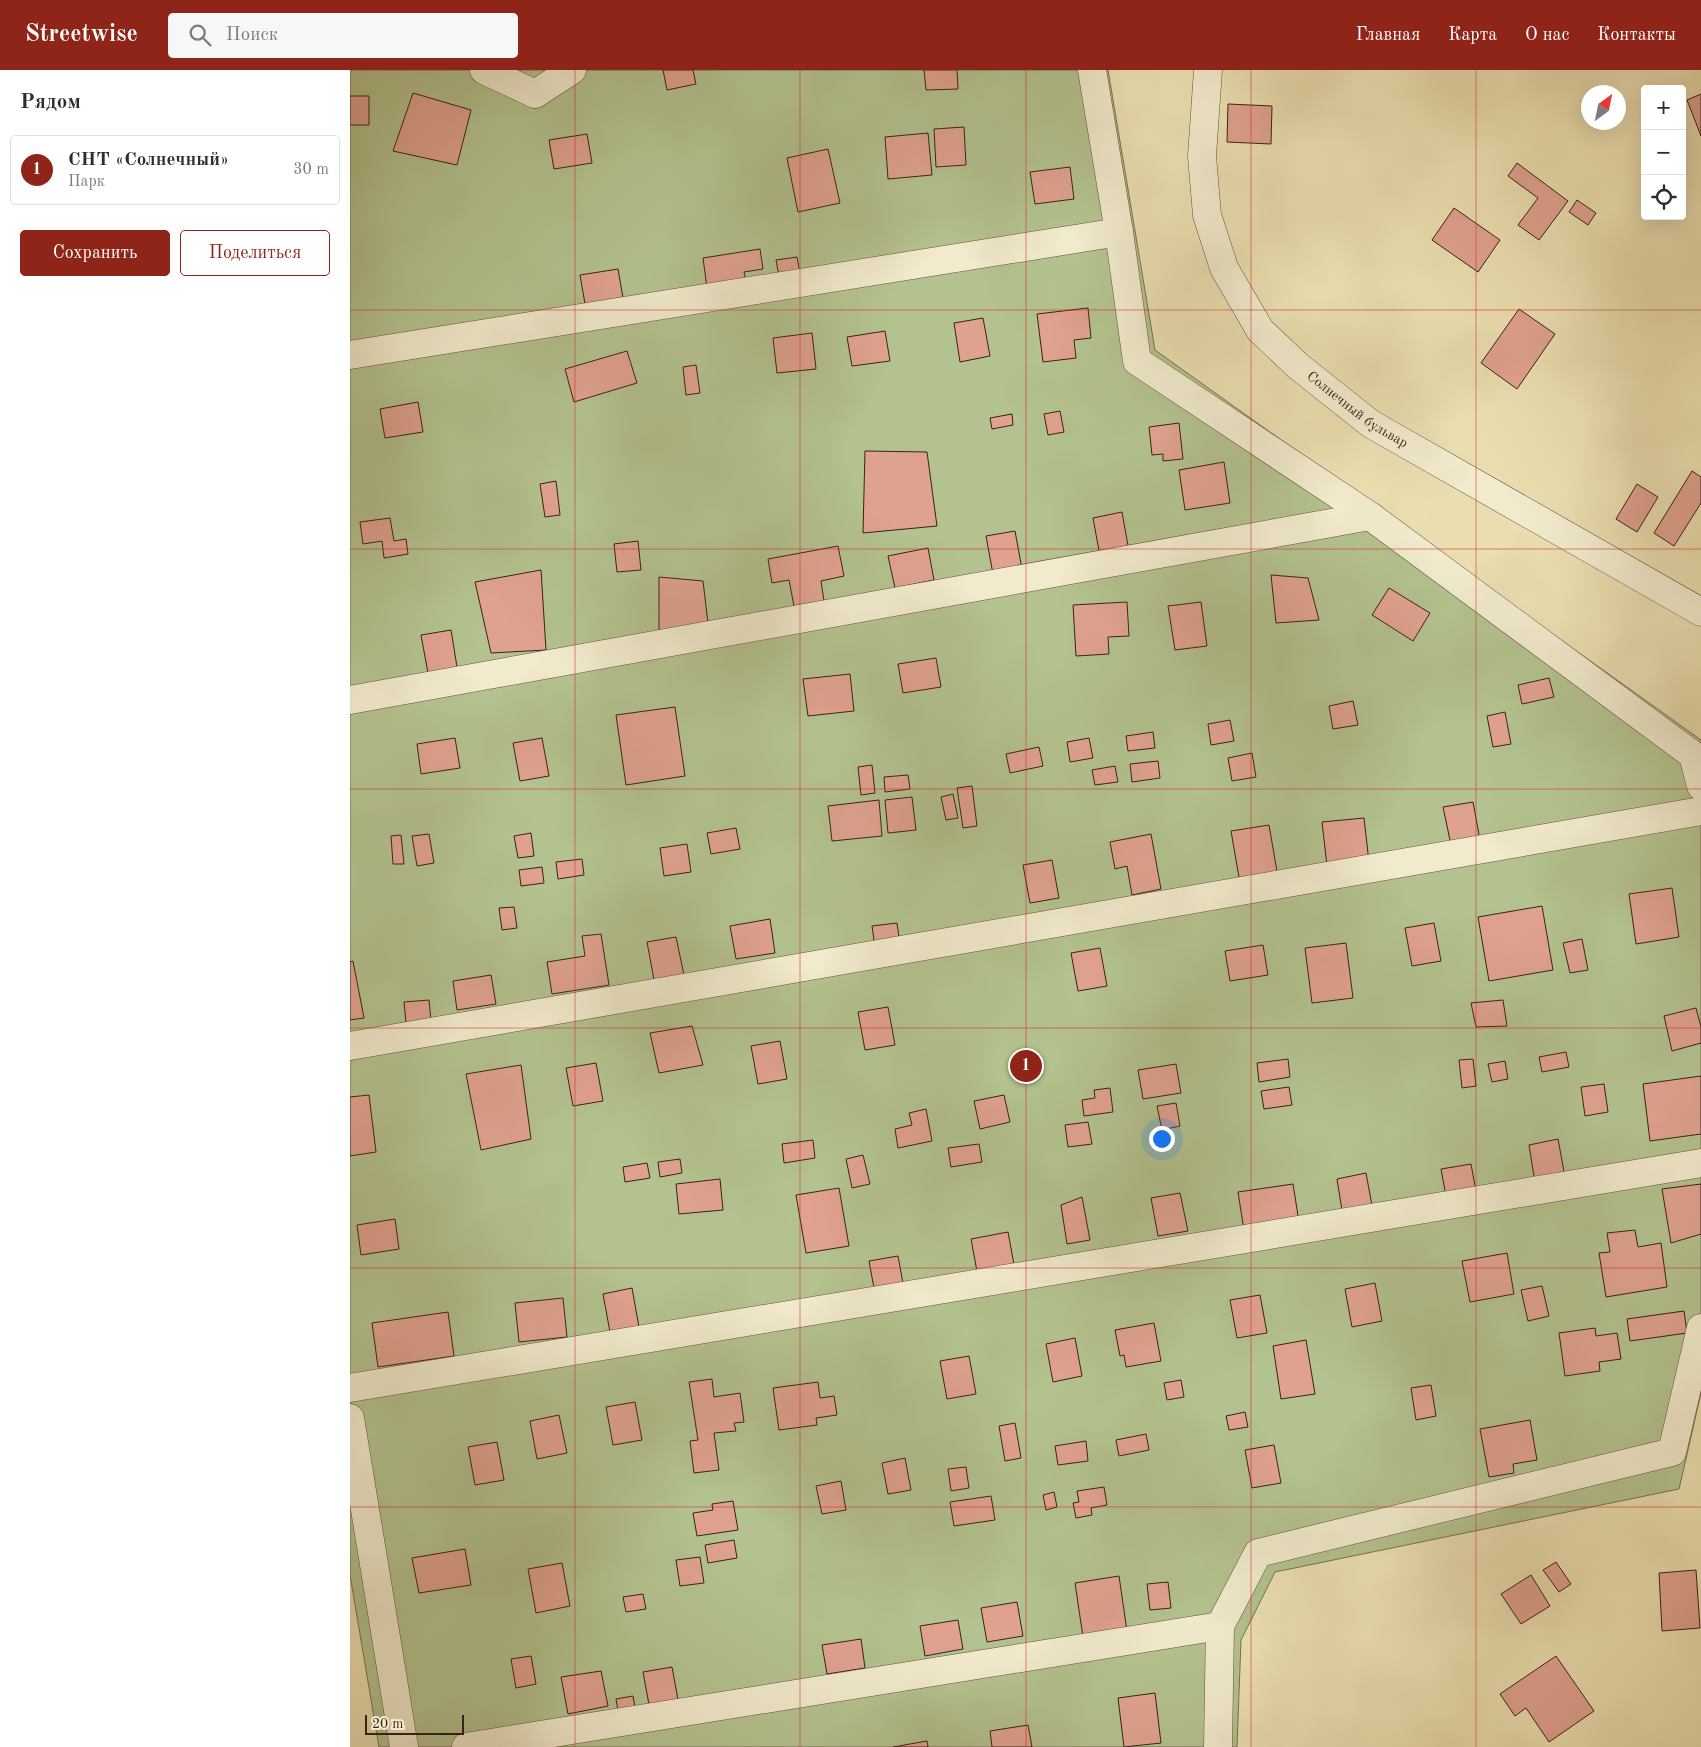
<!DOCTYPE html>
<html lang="ru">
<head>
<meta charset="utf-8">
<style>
  body { margin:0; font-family:"Old Standard TT",serif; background:#f7f7f7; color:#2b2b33 }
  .controls { position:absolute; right:15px; top:15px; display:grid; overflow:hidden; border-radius:5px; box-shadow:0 5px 20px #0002 }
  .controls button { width:45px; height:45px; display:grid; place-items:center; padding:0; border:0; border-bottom:1px solid #e1e1e2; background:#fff; color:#2b2b33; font:25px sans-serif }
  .compass { position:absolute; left:1231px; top:15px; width:45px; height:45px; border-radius:50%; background:#fff; box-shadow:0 5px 20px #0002; rotate:33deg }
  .scale { position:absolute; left:15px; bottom:12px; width:99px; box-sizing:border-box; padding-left:5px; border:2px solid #3b2117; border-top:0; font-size:14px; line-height:18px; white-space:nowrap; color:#3b2117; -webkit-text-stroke:4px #f1eacc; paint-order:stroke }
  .you { position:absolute; left:811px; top:1068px; width:18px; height:18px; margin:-12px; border:4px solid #fff; border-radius:50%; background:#1a73e8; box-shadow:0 0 0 8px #1a73e833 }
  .badge { display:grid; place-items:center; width:32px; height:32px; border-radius:50%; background:#8f2418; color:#fff; font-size:16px; font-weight:700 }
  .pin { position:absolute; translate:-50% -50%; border:2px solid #fff; box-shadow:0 1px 5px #0006 }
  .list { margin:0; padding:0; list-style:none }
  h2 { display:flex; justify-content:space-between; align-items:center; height:65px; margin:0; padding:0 20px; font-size:21px }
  h2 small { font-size:16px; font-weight:400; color:#7c7c81 }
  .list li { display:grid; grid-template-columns:32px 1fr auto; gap:15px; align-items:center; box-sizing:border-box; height:70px; margin:0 10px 10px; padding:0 10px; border:1px solid #e1e1e2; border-radius:5px }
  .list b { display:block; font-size:19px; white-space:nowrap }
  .list p { margin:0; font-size:16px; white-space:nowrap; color:#7c7c81 }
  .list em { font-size:16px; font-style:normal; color:#7c7c81 }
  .actions { display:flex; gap:10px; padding:15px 20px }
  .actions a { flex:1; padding:11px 0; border:1px solid #8f2418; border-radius:5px; text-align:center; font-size:18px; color:#8f2418 }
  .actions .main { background:#8f2418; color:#fff }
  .icon { flex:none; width:28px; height:28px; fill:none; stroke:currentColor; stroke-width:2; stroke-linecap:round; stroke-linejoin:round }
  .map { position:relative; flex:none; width:1351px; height:1677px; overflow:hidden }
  header { display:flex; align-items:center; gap:30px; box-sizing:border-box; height:70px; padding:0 25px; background:#8f2418; color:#fff }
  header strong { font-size:24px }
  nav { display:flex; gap:28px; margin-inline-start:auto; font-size:18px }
  .search { width:350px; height:45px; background:#f7f7f7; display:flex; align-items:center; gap:12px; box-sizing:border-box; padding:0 18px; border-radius:5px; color:#7c7c81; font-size:19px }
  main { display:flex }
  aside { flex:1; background:#fff }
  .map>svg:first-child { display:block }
</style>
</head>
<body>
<header>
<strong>Streetwise</strong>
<div class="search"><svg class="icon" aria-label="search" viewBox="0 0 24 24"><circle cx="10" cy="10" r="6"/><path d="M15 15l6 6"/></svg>Поиск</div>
<nav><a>Главная</a><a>Карта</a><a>О нас</a><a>Контакты</a></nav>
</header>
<main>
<aside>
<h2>Рядом<small></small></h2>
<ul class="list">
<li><span class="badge">1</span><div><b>СНТ «Солнечный»</b><p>Парк</p></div><em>30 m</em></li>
</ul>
<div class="actions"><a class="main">Сохранить</a><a>Поделиться</a></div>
</aside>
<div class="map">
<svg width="1351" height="1677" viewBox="0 0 1351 1677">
  <rect width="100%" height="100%" fill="#eadeb0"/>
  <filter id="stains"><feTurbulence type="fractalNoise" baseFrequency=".004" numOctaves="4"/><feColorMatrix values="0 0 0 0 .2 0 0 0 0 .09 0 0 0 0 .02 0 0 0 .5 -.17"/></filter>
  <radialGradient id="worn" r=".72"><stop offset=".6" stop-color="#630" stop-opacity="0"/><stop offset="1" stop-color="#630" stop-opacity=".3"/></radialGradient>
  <!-- green -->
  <path fill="#b3c28e" stroke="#777252" d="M0,0H758L805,280L1351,670V1323L1329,1419L925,1502L891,1570L887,1677H29L0,1505Z"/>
  <!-- building -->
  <path fill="#dfa28f" stroke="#3b2117" d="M313,0H343L346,14L317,20Z
    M574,0H607L608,19L576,20Z
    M63,23L121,40L107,95L43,81Z
    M1351,24V66L1337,30Z
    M0,26H19V55H0Z
    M878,34L922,36L921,74L877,72Z
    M614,57L616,95L586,97L584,59Z
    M578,63L582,105L538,109L535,67Z
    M237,64L242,93L204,99L199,70Z
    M478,79L490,133L448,142L437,88Z
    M1167,93L1218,131L1189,170L1168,155L1188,128L1158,106Z
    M720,97L724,129L685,134L680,102Z
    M1227,130L1246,143L1238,155L1219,142Z
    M1104,138L1150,170L1128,202L1082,170Z
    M410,179L413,199L394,202L396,211L357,218L353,188Z
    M447,187L452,214L431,217L426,190Z
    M268,199L273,228L235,234L230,205Z
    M738,238L741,268L724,270L726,288L693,292L687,244Z
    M1169,239L1205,264L1167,319L1131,293Z
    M633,248L640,286L610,292L604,253Z
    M535,261L540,291L502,296L497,267Z
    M462,263L466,299L427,303L423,268Z
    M277,281L287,313L224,332L215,299Z
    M346,295L350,323L336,325L333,297Z
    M68,332L73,362L35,368L30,339Z
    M710,341L714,362L698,365L694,344Z
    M662,344L663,355L642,359L640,348Z
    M829,353L833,389L813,391V384L802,385L799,357Z
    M515,381L577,382L587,456L513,463Z
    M874,392L880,433L835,440L829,400Z
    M1342,401L1351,407V433L1324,476L1304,463Z
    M206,411L210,445L195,447L190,414Z
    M1287,414L1308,427L1287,462L1266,449Z
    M772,442L779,481L750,486L743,448Z
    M40,448L44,471L56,469L58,484L34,488L32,471L13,474L10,452Z
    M665,461L672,499L643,504L636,466Z
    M288,471L291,500L267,502L264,474Z
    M488,476L494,506L471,511L474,531L444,536L439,510L422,513L418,489Z
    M578,478L584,510L545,518L538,486Z
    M191,500L196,580L141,583L125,512Z
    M921,505L958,508L969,550L926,553Z
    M309,507L353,511L358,553L309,562Z
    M1039,518L1080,543L1063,571L1022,545Z
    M777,532L779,566L758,567L759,584L726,586L723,535Z
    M851,532L857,576L825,580L818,536Z
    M101,560L107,597L78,603L71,565Z
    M586,588L591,617L553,623L548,594Z
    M500,604L504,641L458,646L453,609Z
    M1199,608L1204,627L1172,634L1168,615Z
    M1003,631L1008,655L983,659L979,636Z
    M325,637L335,706L276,715L266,645Z
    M1155,642L1161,674L1143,677L1137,646Z
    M880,650L884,671L861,675L858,654Z
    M803,662L805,678L778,681L776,666Z
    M105,668L110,698L71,704L67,674Z
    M192,668L199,706L170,711L163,673Z
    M739,668L743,688L720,692L717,672Z
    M689,677L693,696L660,703L656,684Z
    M902,683L906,707L882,711L878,688Z
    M808,691L810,708L782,712L780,694Z
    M522,695L525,723L511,725L508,697Z
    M765,696L768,712L745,715L742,700Z
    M558,705L560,719L535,722L534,707Z
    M622,716L627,756L613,758L607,718Z
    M603,724L608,748L596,750L591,727Z
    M562,727L566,760L538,763L535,730Z
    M529,730L532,766L482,771L478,736Z
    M1123,732L1130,770L1101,775L1093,737Z
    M1014,748L1019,792L977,796L972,752Z
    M919,755L929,813L891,819L881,761Z
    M386,758L390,779L361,784L357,763Z
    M181,763L184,786L168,788L164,766Z
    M79,764L84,793L67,796L62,766Z
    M801,764L811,819L782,825L777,796L765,799L760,772Z
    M51,765L54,794H43L41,766Z
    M337,774L341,802L314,806L310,778Z
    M232,789L234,805L208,809L206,792Z
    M702,790L709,828L680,833L673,795Z
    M192,797L194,813L171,816L169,800Z
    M1322,818L1329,867L1286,874L1279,824Z
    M1192,836L1203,900L1139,911L1128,847Z
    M164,837L167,858L152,860L149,838Z
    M420,849L425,883L386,889L380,856Z
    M547,853L551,882L526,885L522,856Z
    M1084,853L1091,891L1062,896L1055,858Z
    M251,864L259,915L202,924L197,892L235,886L232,866Z
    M326,867L334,905L304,910L297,872Z
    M1232,869L1238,900L1220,903L1213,873Z
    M996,873L1003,928L962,933L955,878Z
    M913,875L918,905L880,911L875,881Z
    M750,878L757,916L728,921L721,883Z
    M3,891L14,948L0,950V892Z
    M141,905L146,934L107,940L103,911Z
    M79,930L81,951L56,953L54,932Z
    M1153,930L1157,956L1126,957L1121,933Z
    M538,937L545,975L515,980L508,942Z
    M1346,938L1351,957V973L1322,981L1314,946Z
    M342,956L353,995L309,1003L300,963Z
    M430,971L437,1009L408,1014L401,976Z
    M1216,982L1219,997L1192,1002L1189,987Z
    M938,989L940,1007L909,1012L907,993Z
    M1123,989L1126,1016L1112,1018L1109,990Z
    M1155,991L1158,1009L1142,1012L1138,994Z
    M246,993L253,1031L223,1036L216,998Z
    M826,994L831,1023L793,1029L788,1000Z
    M171,995L181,1069L131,1080L116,1004Z
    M1351,1006V1064L1300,1071L1293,1014Z
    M1254,1014L1258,1042L1235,1046L1231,1017Z
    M939,1017L942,1035L914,1039L911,1021Z
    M760,1018L763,1042L734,1046L732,1030L745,1028L744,1020Z
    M19,1025L26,1082L0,1086V1027Z
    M654,1025L660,1052L630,1059L624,1031Z
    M826,1033L830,1056L812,1060L807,1036Z
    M576,1039L582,1071L548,1078L545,1059L562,1055L559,1043Z
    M738,1052L742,1074L718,1077L715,1055Z
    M1208,1069L1215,1107L1185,1113L1179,1075Z
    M463,1070L465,1088L434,1093L432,1074Z
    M629,1074L632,1092L601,1097L598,1078Z
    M513,1085L520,1114L502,1118L496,1089Z
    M330,1089L332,1103L310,1107L308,1092Z
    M297,1093L300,1108L275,1112L273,1097Z
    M1121,1094L1128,1132L1098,1137L1091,1099Z
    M1016,1103L1023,1141L993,1147L987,1109Z
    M370,1109L373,1140L329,1144L326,1114Z
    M943,1114L950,1158L895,1167L888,1122Z
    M1351,1114V1164L1321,1173L1312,1119Z
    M489,1118L499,1176L456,1183L446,1125Z
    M830,1123L838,1161L808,1166L801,1128Z
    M732,1127L740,1170L717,1174L711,1135Z
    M45,1149L49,1179L11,1185L7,1155Z
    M1285,1160L1288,1177L1311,1173L1317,1217L1256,1227L1249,1183L1260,1182L1257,1163Z
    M658,1162L665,1200L628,1207L621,1169Z
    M1157,1183L1164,1224L1120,1232L1112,1191Z
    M548,1186L555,1224L526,1229L519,1191Z
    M1025,1213L1032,1251L1002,1257L995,1219Z
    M1192,1216L1199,1246L1178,1251L1171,1220Z
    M282,1218L289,1257L260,1262L253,1224Z
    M910,1225L917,1263L887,1268L880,1230Z
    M213,1228L217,1267L169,1272L165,1233Z
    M1334,1241L1337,1263L1280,1271L1277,1249Z
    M98,1242L104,1286L28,1297L22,1253Z
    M804,1253L811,1291L776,1297L774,1285L770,1286L765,1260Z
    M1245,1258L1246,1266L1267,1263L1271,1289L1249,1292L1250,1301L1215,1306L1209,1263Z
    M725,1268L732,1306L703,1312L696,1274Z
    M956,1270L965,1324L931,1329L923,1276Z
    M619,1286L626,1324L597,1329L590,1291Z
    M362,1309L364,1327L390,1323L394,1352L384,1353L386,1361L364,1363L369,1400L344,1403L340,1371L348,1370L339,1312Z
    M831,1310L834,1327L817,1330L814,1313Z
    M468,1312L470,1328L484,1326L487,1345L466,1348L467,1355L429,1360L423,1318Z
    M1081,1315L1086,1346L1066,1350L1061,1318Z
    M285,1332L292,1370L263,1375L256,1337Z
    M895,1342L898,1357L879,1360L876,1346Z
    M209,1345L217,1383L187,1389L180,1351Z
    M1180,1350L1187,1390L1163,1394L1164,1403L1139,1407L1130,1359Z
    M665,1353L671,1388L655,1391L649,1356Z
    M796,1364L799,1380L769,1386L766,1370Z
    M736,1371L738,1391L708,1395L705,1376Z
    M147,1372L154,1410L125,1415L118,1377Z
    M924,1375L931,1413L902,1418L895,1380Z
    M555,1388L561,1420L538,1424L532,1393Z
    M616,1397L619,1418L601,1421L598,1399Z
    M491,1411L496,1440L472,1444L466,1416Z
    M754,1417L757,1435L741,1438L742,1445L726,1448L723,1433L729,1432L727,1421Z
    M704,1422L707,1437L696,1440L693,1425Z
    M641,1426L645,1450L604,1456L600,1432Z
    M383,1431L388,1460L347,1466L343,1443L363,1440L362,1434Z
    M384,1470L387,1488L358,1493L355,1475Z
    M115,1479L121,1515L69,1523L62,1488Z
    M350,1487L354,1513L330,1516L326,1490Z
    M1206,1492L1221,1514L1209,1522L1193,1500Z
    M212,1493L220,1536L186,1543L178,1499Z
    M1346,1500L1350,1558L1312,1561L1309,1503Z
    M1181,1505L1200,1536L1171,1554L1151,1524Z
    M769,1506L777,1561L733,1567L725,1513Z
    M818,1512L821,1538L800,1540L797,1514Z
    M293,1524L296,1539L276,1542L273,1527Z
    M667,1532L673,1566L637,1572L631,1538Z
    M608,1550L613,1579L575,1586L570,1556Z
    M511,1569L515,1598L477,1604L472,1575Z
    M181,1586L186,1614L166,1618L161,1589Z
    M1206,1586L1244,1641L1199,1672L1176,1638L1165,1646L1150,1624Z
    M322,1597L329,1635L300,1640L293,1602Z
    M251,1601L258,1636L218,1644L211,1607Z
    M805,1623L811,1673L774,1677L768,1628Z
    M283,1626L287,1649L270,1652L266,1629Z
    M678,1655L682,1677H642L640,1661Z
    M577,1671L578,1677H543Z"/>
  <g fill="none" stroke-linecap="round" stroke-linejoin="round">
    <defs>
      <g id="minor">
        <path d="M134,0L185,24L222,0"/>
        <path d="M742,0L769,162L787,291L1020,446L1343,685L1351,716"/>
        <path id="s1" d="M858,0L852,86L857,145L874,198L910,260L948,296L1021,354L1351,542"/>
        <path d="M0,285L769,162"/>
        <path d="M0,630L1020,446"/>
        <path d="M0,976L1351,741"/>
        <path d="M0,1318L1351,1093"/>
        <path d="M0,1348L54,1677"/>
        <path d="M116,1677L870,1556"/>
        <path d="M868,1677L870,1556L908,1483L1322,1382L1351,1258"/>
      </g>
    </defs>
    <!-- minor casing -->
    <use href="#minor" stroke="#67503d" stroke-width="29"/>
    <!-- minor -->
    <use href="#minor" stroke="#f1eacc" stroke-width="28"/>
  </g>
  <!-- grid -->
  <path fill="none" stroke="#d62828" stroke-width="1" stroke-opacity="0.55" d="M225,0V1677M450,0V1677M676,0V1677M901,0V1677M1126,0V1677M0,240H1351M0,479H1351M0,719H1351M0,958H1351M0,1198H1351M0,1437H1351"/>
  <g text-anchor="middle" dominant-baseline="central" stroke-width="4" stroke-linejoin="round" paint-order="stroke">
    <!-- street labels -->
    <g font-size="14" fill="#3b2117" stroke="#f1eacc">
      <text stroke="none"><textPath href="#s1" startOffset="399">Солнечный бульвар</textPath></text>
    </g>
  </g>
  <rect width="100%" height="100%" filter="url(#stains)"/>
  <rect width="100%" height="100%" fill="url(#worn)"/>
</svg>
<div class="controls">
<button>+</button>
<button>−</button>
<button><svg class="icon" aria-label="locate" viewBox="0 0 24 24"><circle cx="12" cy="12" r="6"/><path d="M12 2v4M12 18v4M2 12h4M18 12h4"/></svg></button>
</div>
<svg class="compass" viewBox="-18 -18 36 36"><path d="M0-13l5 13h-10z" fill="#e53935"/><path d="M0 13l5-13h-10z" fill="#7c7c81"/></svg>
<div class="scale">20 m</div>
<div class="you"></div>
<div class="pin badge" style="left:676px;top:996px">1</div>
</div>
</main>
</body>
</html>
